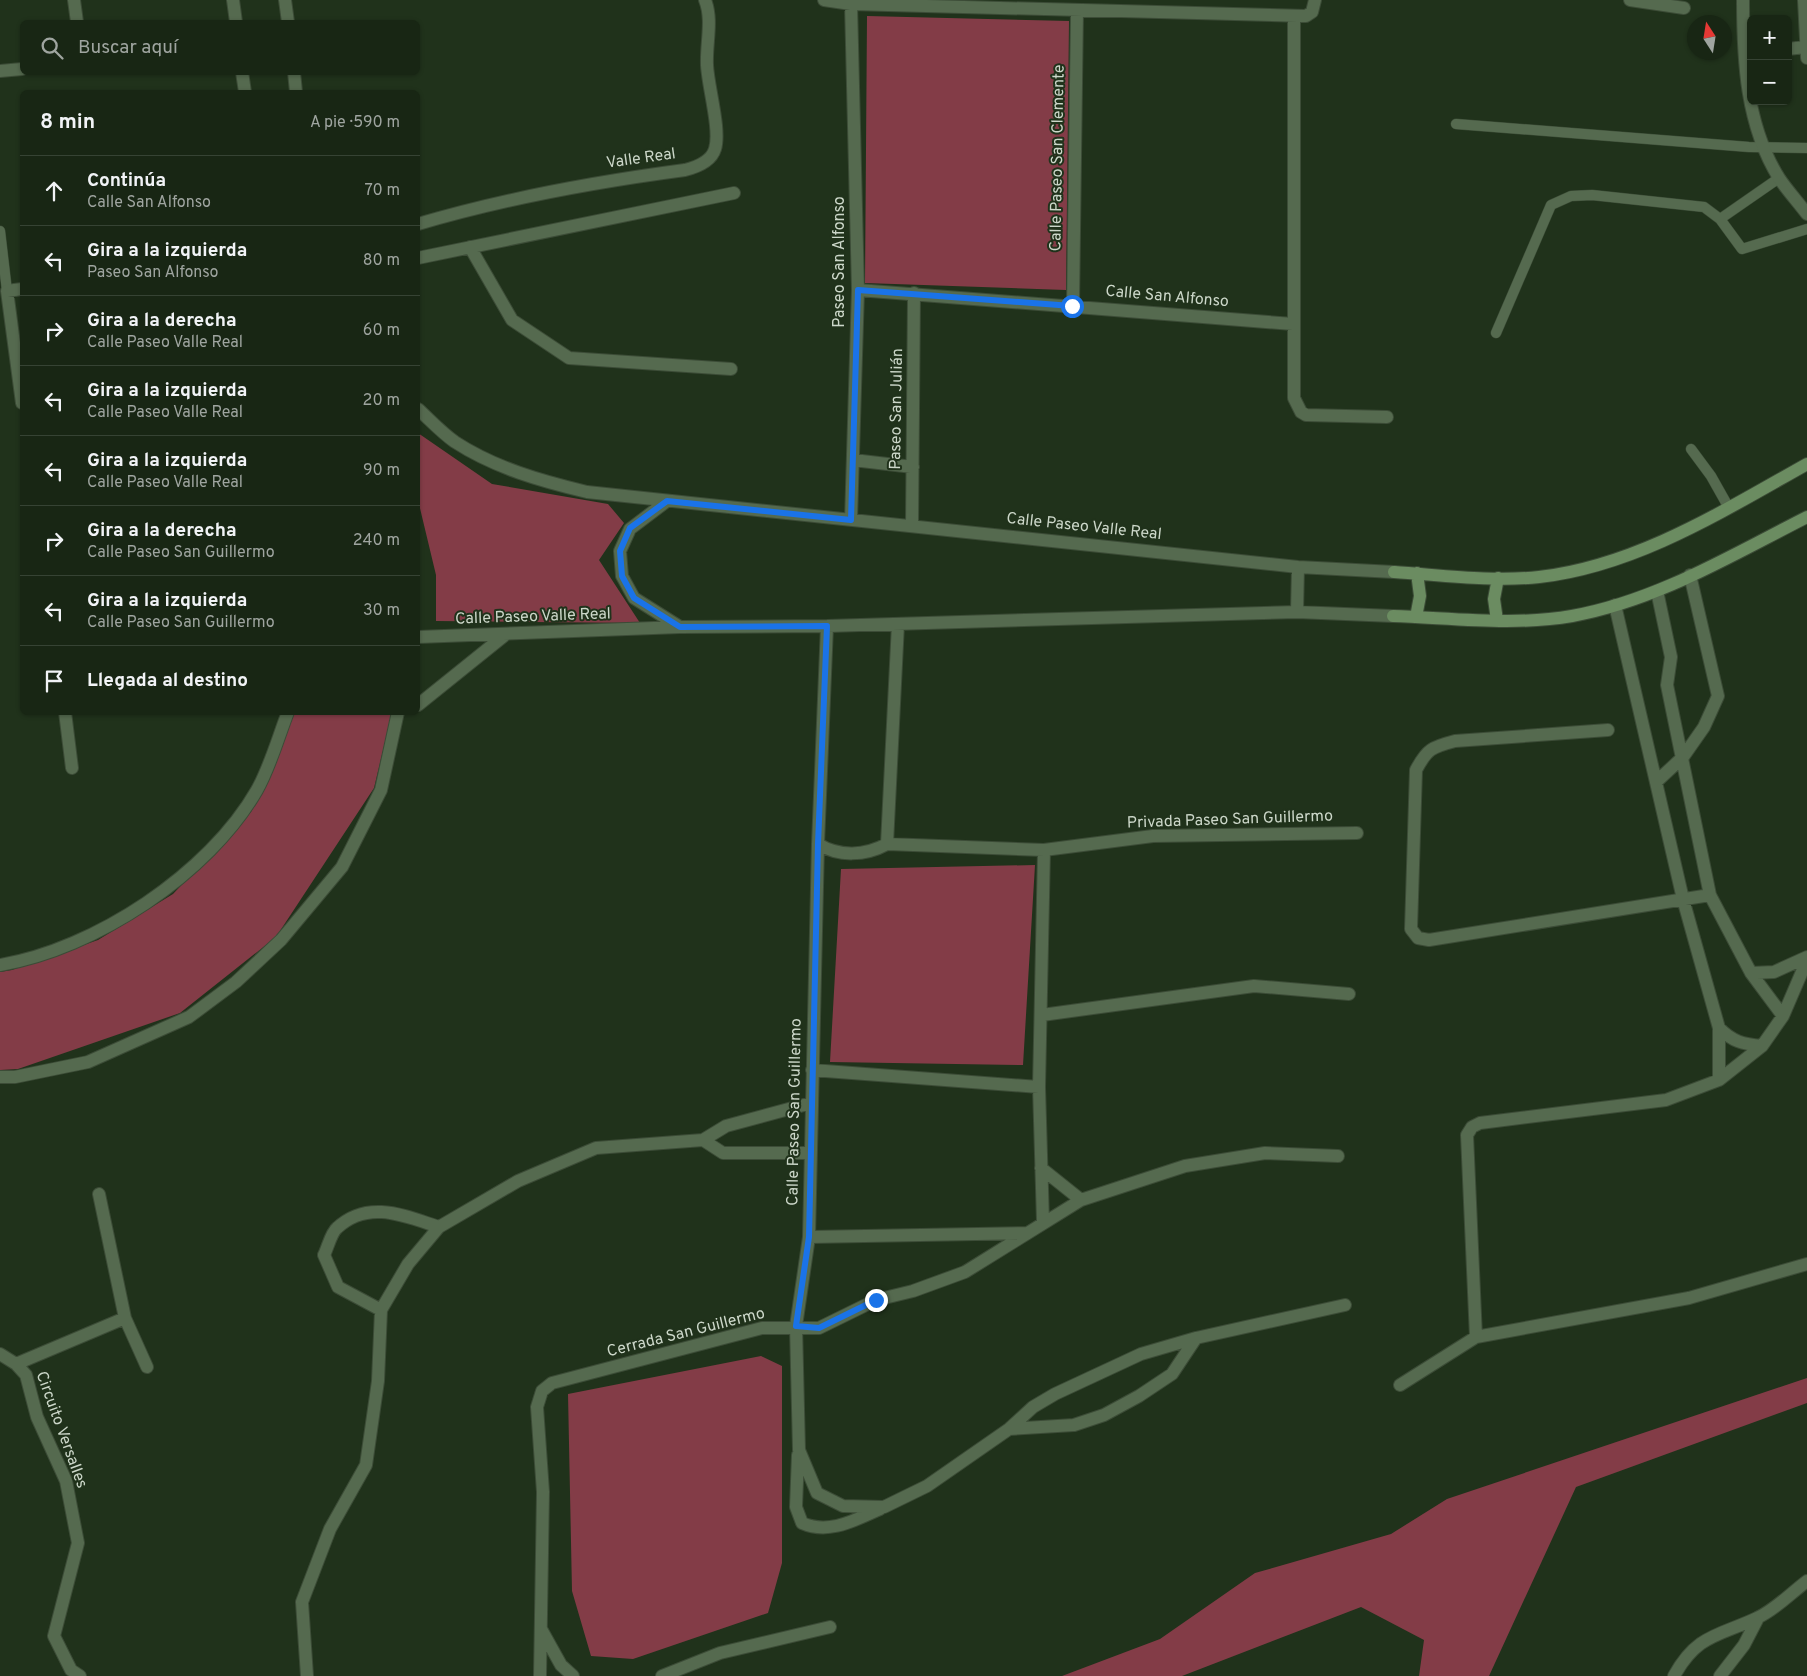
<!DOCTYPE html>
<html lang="es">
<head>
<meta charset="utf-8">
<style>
  body { margin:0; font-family:Overpass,sans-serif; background:#212e1d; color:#f1f3f6 }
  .controls { position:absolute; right:15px; top:15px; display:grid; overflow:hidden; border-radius:8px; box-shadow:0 1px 4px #0004 }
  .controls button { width:45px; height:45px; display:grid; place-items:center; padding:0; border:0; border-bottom:1px solid #364334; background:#182614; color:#f1f3f6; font:25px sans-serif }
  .compass { position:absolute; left:1687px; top:15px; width:45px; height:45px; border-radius:50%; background:#182614; box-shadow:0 1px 4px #0004; rotate:348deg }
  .stop { position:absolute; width:15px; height:15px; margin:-11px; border:4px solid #1a73e8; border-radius:50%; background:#fff }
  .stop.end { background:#1a73e8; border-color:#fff; box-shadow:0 1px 5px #0008 }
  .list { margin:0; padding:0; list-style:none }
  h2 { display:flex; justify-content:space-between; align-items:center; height:65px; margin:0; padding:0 20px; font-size:21px }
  h2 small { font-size:16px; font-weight:400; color:#9fa5a0 }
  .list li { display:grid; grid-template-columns:32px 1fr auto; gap:15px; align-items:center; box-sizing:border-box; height:70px; padding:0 20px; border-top:1px solid #364334 }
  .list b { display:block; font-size:19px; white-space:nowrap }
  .list p { margin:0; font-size:16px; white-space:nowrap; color:#9fa5a0 }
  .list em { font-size:16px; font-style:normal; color:#9fa5a0 }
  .icon { flex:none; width:28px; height:28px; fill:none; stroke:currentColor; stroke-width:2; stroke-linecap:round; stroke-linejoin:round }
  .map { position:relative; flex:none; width:1807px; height:1676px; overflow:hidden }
  .search { position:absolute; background:#182614; box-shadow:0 1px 4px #0004; left:20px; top:20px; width:400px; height:55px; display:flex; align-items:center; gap:12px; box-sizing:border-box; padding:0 18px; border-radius:8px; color:#9fa5a0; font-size:19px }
  .panel { position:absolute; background:#182614; box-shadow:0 1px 4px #0004; left:20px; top:90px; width:400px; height:625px; border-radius:8px }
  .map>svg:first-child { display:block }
</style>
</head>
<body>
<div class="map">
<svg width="1807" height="1676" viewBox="0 0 1807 1676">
  <rect width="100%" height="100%" fill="#20321b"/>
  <!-- green -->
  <path fill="#833c47" d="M867,16L1069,21L1066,290L865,283Z
    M418,433L492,484L608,504L624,523L599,560L640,623L436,621V575L418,500Z
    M292,713H392L374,788L276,937L180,1013L18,1069L0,1070V972L12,970L98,940L173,894L251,812Z
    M1035,865L1023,1065L830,1062L841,869Z
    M761,1356L782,1366V1563L768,1613L633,1659L591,1656L572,1591L568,1394Z
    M1807,1378V1403L1576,1487L1489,1676H1419L1424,1640L1361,1607L1182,1676H1062L1160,1639L1255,1573L1391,1534L1447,1499Z"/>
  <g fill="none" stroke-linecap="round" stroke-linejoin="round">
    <defs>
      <path id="lane" d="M1456,124L1749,147L1807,148
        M1720,219L1779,178
        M0,231L7,291
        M1496,333L1551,205L1571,196L1592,195L1704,207L1720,219L1742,249L1807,229
        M1691,449L1711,476L1729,508"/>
      <path id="street" d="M74,0L77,22
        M233,0L236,22
        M285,0L288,22
        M824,0L851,4L1306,16L1312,12L1315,0
        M1630,0L1684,8
        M1743,0C1743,60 1746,125 1779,178C1787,190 1798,202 1807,214
        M1804,0L1807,58
        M1294,16V398L1301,412L1306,415L1387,417
        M1788,49L1805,47
        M0,71L22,69
        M242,72L245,92
        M294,72L296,92
        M418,224C506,198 594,182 685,170C697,167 711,162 715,149C721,130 708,87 707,65C706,43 713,20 705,0
        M470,247L512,320L569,358L731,369
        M418,258L734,193
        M22,289L7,291L22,403
        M858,290L1293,324
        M1073,306L1077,10
        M418,409C430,420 442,433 455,442C495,468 541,481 587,492L1298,567L1394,572
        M853,460L913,467
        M667,501L630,529L620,551L622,576L634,598L680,627
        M851,520L858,290L851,4
        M912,526L914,293
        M1657,591L1671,657L1667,685L1710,895L1751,973L1783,1016
        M1615,605L1683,899L1719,1028V1080
        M1297,612L1298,567
        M827,626L818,844L809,1237L796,1326L799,1450L817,1493L843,1506L884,1507L927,1486L1009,1429L1033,1407L1055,1394L1141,1354L1196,1338L1345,1305
        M418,637L680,627L827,626L1297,612L1393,616
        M418,705L505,635
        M65,712L72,768
        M1608,730L1455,741C1432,747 1427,749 1416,770L1411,929L1418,938L1429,940L1710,895
        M1656,782L1683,757L1704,727L1718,696L1690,575
        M818,844C839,857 865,856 887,844L1044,850L1153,836L1357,833
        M887,844L898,624
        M0,965C95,949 209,874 257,790C270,767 278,738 288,712
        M1751,973L1774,972L1807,957
        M1042,1015L1254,986L1349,994
        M1719,1028C1733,1042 1743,1044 1762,1046
        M812,1070L1039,1087
        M0,1077H15L88,1062L189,1017L236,982L281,940L342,867L381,790L398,712
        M703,1140L723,1153H811
        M1041,1168L1081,1200
        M99,1194L125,1318L147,1367
        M1043,1222L1039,1087L1044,850
        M809,1237L1027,1233
        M381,1310L338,1287L324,1255C328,1247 331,1233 337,1228C368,1199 405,1216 439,1227
        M1476,1337L1467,1135L1472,1127L1480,1123L1666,1100L1719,1080L1762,1046L1783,1016L1807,960
        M0,1354L16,1364L26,1375L37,1417L66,1481L78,1543L54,1636L71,1670L80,1676
        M16,1364L125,1318
        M1400,1385L1476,1337L1689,1298L1807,1264
        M1009,1429L1074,1425L1104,1415L1139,1396L1172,1374L1196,1338
        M798,1455L796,1507L802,1523C829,1535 855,1520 880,1509
        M541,1629L561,1665L573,1676
        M307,1676L302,1602L330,1529L366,1465L378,1381L381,1310L408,1264L439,1227L518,1181L596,1148L703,1140L726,1126L811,1103
        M540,1676L543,1492L537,1407L542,1391L552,1383L762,1328H819L876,1300L913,1291L965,1272L1081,1200L1185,1166L1265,1153L1338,1156
        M662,1676L720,1653L830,1627
        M1674,1676C1697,1634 1719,1636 1757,1618C1775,1610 1791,1593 1807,1581
        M1720,1676L1744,1645L1758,1618"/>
      <path id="secondary" d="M1394,572C1441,575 1492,582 1539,577C1636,566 1723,511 1807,464
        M1393,616C1452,618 1515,626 1572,616C1656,601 1732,555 1807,517
        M1416,617L1420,596L1417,573
        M1497,620L1494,599L1498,578"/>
    </defs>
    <!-- lane casing -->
    <use href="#lane" stroke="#3c4c37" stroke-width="11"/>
    <!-- street casing -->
    <use href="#street" stroke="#3c4c37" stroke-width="14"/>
    <!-- secondary casing -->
    <use href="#secondary" stroke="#3c4c37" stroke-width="14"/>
    <!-- lane -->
    <use href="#lane" stroke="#556a4f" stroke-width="10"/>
    <!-- street -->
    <use href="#street" stroke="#556a4f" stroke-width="12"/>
    <!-- secondary -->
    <use href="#secondary" stroke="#6b8c61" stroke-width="12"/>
  </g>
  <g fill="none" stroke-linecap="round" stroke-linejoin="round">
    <!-- route -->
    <path stroke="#1a73e8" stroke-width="6" d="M876,1300L819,1328L796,1326L809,1237L818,844L827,626L680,627L634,598L622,576L620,551L630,528L667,501L851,520L858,290L1072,306"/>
  </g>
  <g text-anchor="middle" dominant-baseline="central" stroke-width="4" stroke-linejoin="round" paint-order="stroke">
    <!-- street labels -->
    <g font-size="16" fill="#ccd7c9" stroke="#20321b">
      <text transform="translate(1058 158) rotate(-89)">Calle Paseo San Clemente</text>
      <text transform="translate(641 159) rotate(-8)">Valle Real</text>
      <text transform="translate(840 262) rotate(-90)">Paseo San Alfonso</text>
      <text transform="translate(1167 297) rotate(5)">Calle San Alfonso</text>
      <text transform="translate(897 409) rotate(-89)">Paseo San Julián</text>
      <text transform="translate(1084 527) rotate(6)">Calle Paseo Valle Real</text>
      <text transform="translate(533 617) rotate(-2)">Calle Paseo Valle Real</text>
      <text transform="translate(1230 820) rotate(-2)">Privada Paseo San Guillermo</text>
      <text transform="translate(795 1112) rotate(-89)">Calle Paseo San Guillermo</text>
      <text transform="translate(686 1333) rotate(-14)">Cerrada San Guillermo</text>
      <text transform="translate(61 1430) rotate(70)">Circuito Versalles</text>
    </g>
  </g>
</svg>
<div class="controls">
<button>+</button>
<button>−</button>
</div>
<svg class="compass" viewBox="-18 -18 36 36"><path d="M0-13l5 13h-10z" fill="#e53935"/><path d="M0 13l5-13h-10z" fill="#9fa5a0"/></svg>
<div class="stop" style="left:1072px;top:306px"></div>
<div class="stop end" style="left:876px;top:1300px"></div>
<div class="search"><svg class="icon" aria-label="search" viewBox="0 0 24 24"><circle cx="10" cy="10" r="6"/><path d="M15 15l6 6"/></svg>Buscar aquí</div>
<section class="panel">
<h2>8 min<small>A pie · 590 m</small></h2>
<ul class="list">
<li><svg class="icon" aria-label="ahead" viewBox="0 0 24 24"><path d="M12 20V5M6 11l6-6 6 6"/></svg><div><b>Continúa</b><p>Calle San Alfonso</p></div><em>70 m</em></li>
<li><svg class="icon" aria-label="left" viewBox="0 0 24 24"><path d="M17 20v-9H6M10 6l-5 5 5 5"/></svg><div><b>Gira a la izquierda</b><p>Paseo San Alfonso</p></div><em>80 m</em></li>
<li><svg class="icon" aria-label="right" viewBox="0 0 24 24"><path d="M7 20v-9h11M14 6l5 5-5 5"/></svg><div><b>Gira a la derecha</b><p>Calle Paseo Valle Real</p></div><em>60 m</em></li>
<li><svg class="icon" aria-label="left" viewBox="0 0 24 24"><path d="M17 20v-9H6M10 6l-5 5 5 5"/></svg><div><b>Gira a la izquierda</b><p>Calle Paseo Valle Real</p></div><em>20 m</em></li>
<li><svg class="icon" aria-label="left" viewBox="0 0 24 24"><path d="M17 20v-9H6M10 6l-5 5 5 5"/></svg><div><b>Gira a la izquierda</b><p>Calle Paseo Valle Real</p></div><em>90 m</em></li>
<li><svg class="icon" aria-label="right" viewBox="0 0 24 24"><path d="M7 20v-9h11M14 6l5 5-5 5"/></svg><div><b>Gira a la derecha</b><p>Calle Paseo San Guillermo</p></div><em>240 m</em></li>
<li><svg class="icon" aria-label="left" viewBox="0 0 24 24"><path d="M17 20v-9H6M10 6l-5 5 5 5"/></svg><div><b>Gira a la izquierda</b><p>Calle Paseo San Guillermo</p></div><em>30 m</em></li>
<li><svg class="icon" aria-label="arrive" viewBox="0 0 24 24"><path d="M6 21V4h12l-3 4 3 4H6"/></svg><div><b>Llegada al destino</b></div></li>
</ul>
</section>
</div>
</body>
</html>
